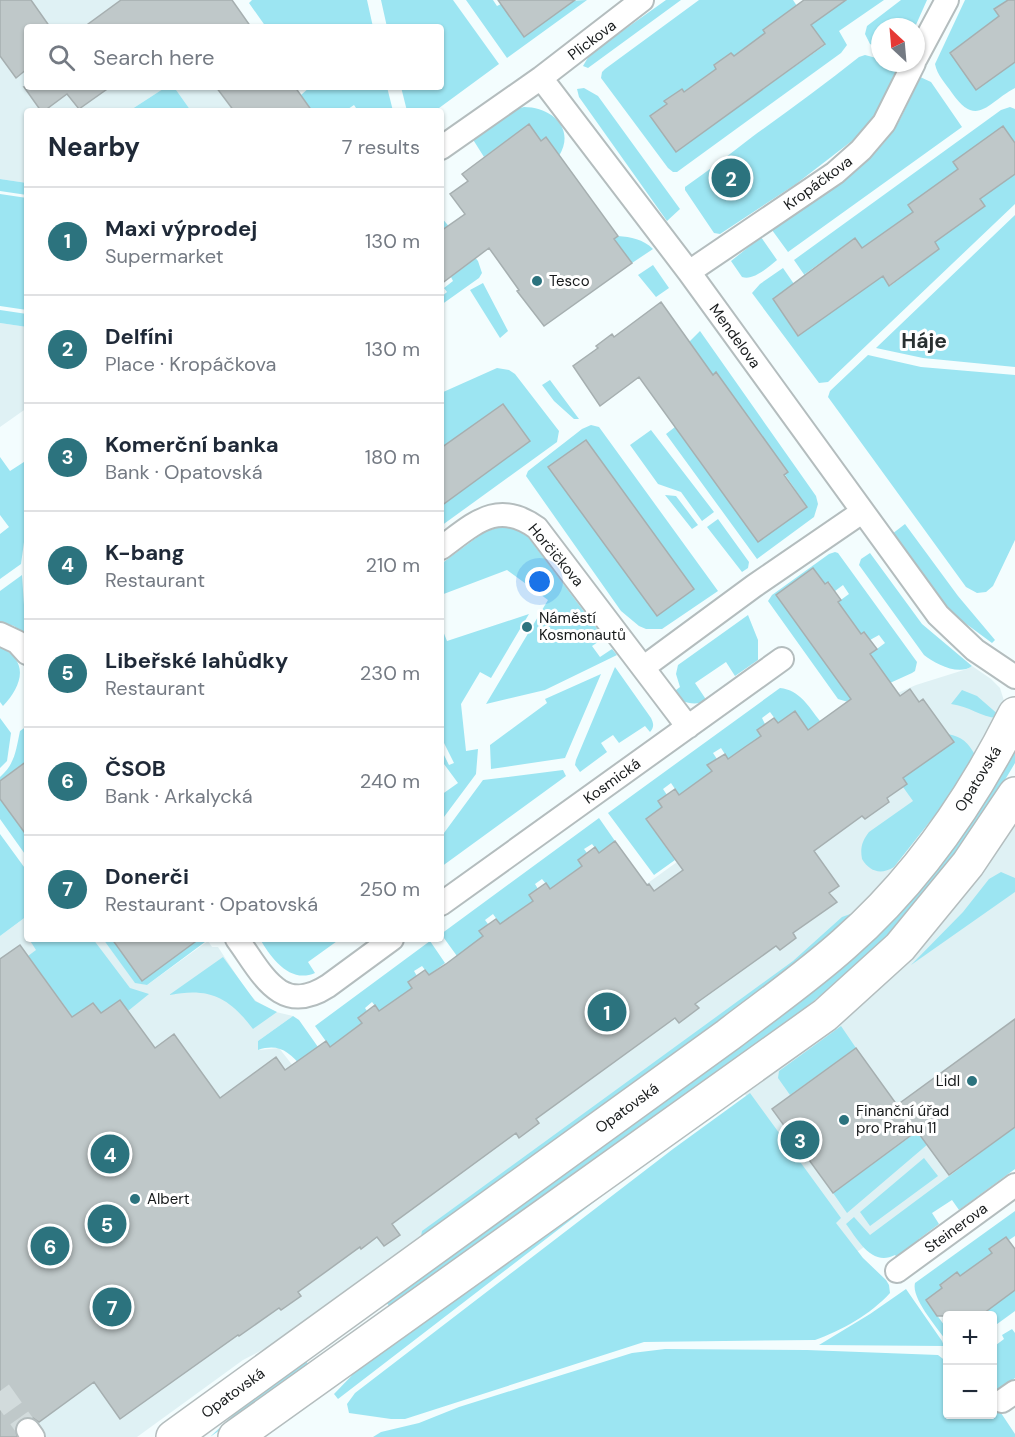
<!DOCTYPE html>
<html lang="en">
<head>
<meta charset="utf-8">
<style>
  body { margin:0; font-family:"DM Sans",sans-serif; background:#f2f2f3; color:#1f2937 }
  .controls { position:absolute; right:18px; bottom:18px; display:grid; overflow:hidden; border-radius:6px; box-shadow:0 2px 4px #0004 }
  .controls button { width:54px; height:54px; display:grid; place-items:center; padding:0; border:0; border-bottom:2px solid #e0e1e3; background:#fff; color:#1f2937; font:30px sans-serif }
  .compass { position:absolute; left:871px; top:18px; width:54px; height:54px; border-radius:50%; background:#fff; box-shadow:0 2px 4px #0004; rotate:334deg }
  .you { position:absolute; left:540px; top:582px; width:21px; height:21px; margin:-15px; border:4px solid #fff; border-radius:50%; background:#1a73e8; box-shadow:0 0 0 9px #1a73e833 }
  .badge { display:grid; place-items:center; width:39px; height:39px; border-radius:50%; background:#2c737e; color:#fff; font-size:20px; font-weight:700 }
  .pin { position:absolute; translate:-50% -50%; border:3px solid #fff; box-shadow:0 2px 6px #0006 }
  .list { margin:0; padding:0; list-style:none }
  h2 { display:flex; justify-content:space-between; align-items:center; height:78px; margin:0; padding:0 24px; font-size:26px }
  h2 small { font-size:20px; font-weight:400; color:#747a83 }
  .list li { display:grid; grid-template-columns:39px 1fr auto; gap:18px; align-items:center; box-sizing:border-box; height:108px; padding:0 24px; border-top:2px solid #e0e1e3 }
  .list b { display:block; font-size:22px; white-space:nowrap }
  .list p { margin:0; font-size:20px; white-space:nowrap; color:#747a83 }
  .list em { font-size:20px; font-style:normal; color:#747a83 }
  .icon { flex:none; width:33px; height:33px; fill:none; stroke:currentColor; stroke-width:2; stroke-linecap:round; stroke-linejoin:round }
  .map { position:relative; flex:none; width:1015px; height:1437px; overflow:hidden }
  .search { position:absolute; background:#fff; box-shadow:0 2px 4px #0004; left:24px; top:24px; width:420px; height:66px; display:flex; align-items:center; gap:15px; box-sizing:border-box; padding:0 21px; border-radius:6px; color:#747a83; font-size:22px }
  .panel { position:absolute; background:#fff; box-shadow:0 2px 4px #0004; left:24px; top:108px; width:420px; height:834px; border-radius:6px }
  .map>svg:first-child { display:block }
</style>
</head>
<body>
<div class="map">
<svg width="1015" height="1437" viewBox="0 0 1015 1437">
  <rect width="100%" height="100%" fill="#f3fdfe"/>
  <!-- built -->
  <path fill="#dff1f4" d="M0,0H232L251,27H27V87H166L129,111H27V183L0,179Z
    M174,87H295L312,111H191Z
    M0,323L27,327V408L0,427Z
    M972,666L991,679L1000,688L1005,704L969,772L855,916L296,1332L243,1360L137,1437H0V936L27,916V939H103L135,982L147,985L208,941L212,947H218L246,990L256,1001L276,1012L293,1016L258,1041L259,1050L279,1048L297,1071L478,1006L818,760L824,752L808,730L833,712L843,717L916,685L967,669Z
    M1015,825V1142L854,1254L742,1090L903,962L949,913Z"/>
  <!-- green -->
  <path fill="#9ce5f2" fill-rule="evenodd" d="M252,0H367L373,27H266L249,3Z
    M381,0H453L499,64L435,111H407L401,87H441V27H387Z
    M466,0H493L497,6L501,4L587,0L507,58Z
    M666,0H681L588,68L583,66L590,54Z
    M699,0H793L799,9L780,18L763,30L765,33L734,56L731,53L714,65L716,69L684,92L682,89L665,101L676,151L825,45L811,25L845,0H884L839,31L847,45L841,53L677,172H673L668,168L601,78L602,72L605,69Z
    M901,0H927L915,27H880V49L870,44L865,34L867,26Z
    M965,0H1008L995,9L999,16L950,53L977,89L1015,62V88C988,102 977,129 952,93C946,84 937,75 935,64Z
    M865,55L880,59V63H888L898,67L874,117L857,137L796,184L720,234L714,233L685,190V187C708,171 730,154 752,137C788,111 824,85 859,57Z
    M918,76L931,82L962,127L788,252L772,230C814,201 864,173 893,131C905,114 911,94 918,76Z
    M166,87H174L191,111H129Z
    M310,87H387L393,111H358L354,105L345,111H312L301,95Z
    M584,88L598,96L680,209L667,221L579,97L577,89Z
    M524,107C551,107 576,128 559,156L546,137L541,141L529,124L484,157L472,138L512,110Z
    M1010,107L1015,109V143L1003,127L953,162L958,169L908,205L913,212L862,248L855,238L805,274L832,311L883,276L890,286L939,249L935,242L984,206L980,199L1015,174V204L828,382L819,383L752,293L760,284L783,268L794,284L773,299L797,335L830,312L794,260L1001,110Z
    M0,179L27,183V195L0,191Z
    M0,194L27,198V310L0,306Z
    M1015,215V367L923,358L876,348Z
    M441,217L478,261L482,273L479,278L441,305V297L447,292L444,288L453,281L451,277L467,265L441,231Z
    M618,236C631,237 643,239 653,249L632,263L614,239Z
    M761,237L777,260C768,267 754,281 742,277L731,261Z
    M653,265L669,288L656,297L638,275Z
    M483,283L508,331L500,338L470,290Z
    M0,310L27,314V327L0,323Z
    M700,331L816,496L818,504L814,517L757,559L666,434L675,427L758,541L807,507L716,373L713,375L689,342Z
    M868,355L921,367L1015,375V540L993,586L986,592L977,593L966,587L828,397L830,391Z
    M497,368L509,370L515,374L559,431L557,442L441,526V506L530,441L503,404L441,448V393Z
    M550,380L579,419H574L554,401L542,385Z
    M591,425L599,427L718,591L662,629H646L639,626L621,611L526,476L528,471L582,429Z
    M651,430L714,512L702,521L681,492L658,484L630,445Z
    M0,457L10,471L27,460V520L21,564L0,579V534L9,527L0,515Z
    M665,495L676,496L698,525L692,529Z
    M718,519L749,562L748,568L742,572L707,527Z
    M905,524L958,596L995,640L992,643L946,609L892,534Z
    M500,527C511,526 519,531 528,537L604,638L592,646L600,657L612,649L617,655L545,690L486,704L548,600L507,570L441,595V564L484,532Z
    M835,552L838,553L917,662L915,671L912,673L848,702L838,699L768,601L772,595L829,554ZM829,582L835,591L843,585L849,594L838,602L861,634L864,632L870,640L879,635L885,643L870,654L882,671L866,682L825,584Z
    M870,553L922,624L972,666C959,676 935,664 924,655L859,565L861,559Z
    M22,575L26,635L14,626L0,622V591Z
    M529,614L491,678L480,672L461,704L466,751L478,749L476,774L441,821V795L458,783L441,760V749L449,765L454,763L441,737V626L447,641Z
    M748,615L758,640V660L735,676L726,662L695,683L707,701C693,706 682,703 672,693L680,687L676,674L678,665Z
    M0,647C30,661 22,686 3,706L0,702Z
    M615,667L651,718C654,724 654,727 650,732L645,726L619,743L613,735L601,743L607,752L580,772L575,765L576,760Z
    M601,674L565,758L491,769L490,745L547,703L545,699Z
    M780,688C800,690 809,707 820,721L808,730L795,711L778,723L770,712L762,718L765,724L757,730L761,736L728,759L721,748L713,753L717,759L708,765L712,771L679,795L671,783L663,789L667,795L662,807L646,819L675,860L654,875L608,813Z
    M962,690L977,696L1000,716L997,718C981,717 969,706 951,704Z
    M0,718L11,733L7,761L0,768Z
    M27,726V761L0,781V777C15,764 16,750 20,731Z
    M948,734C962,737 968,742 975,755L969,772L894,867C881,875 870,872 862,859C860,848 862,841 869,832L913,801L903,787L907,784L897,769L923,764L953,742Z
    M1015,739V763L986,812L956,854L894,928L859,964L799,1013L391,1308L384,1300L799,998Z
    M563,770L566,776L441,867V837L483,780Z
    M0,799L27,836V857L0,819Z
    M599,818L615,841L599,853L592,844L584,849L587,853L578,860L582,866L550,889L542,879L535,884L538,889L529,895L533,901L500,924L493,914L485,920L488,924L483,936L486,996L441,934Z
    M0,834L27,871V916L0,936Z
    M1001,872L1015,878V892L911,965L963,912L989,879Z
    M853,913L855,916L794,968L422,1237L421,1236L422,1231L793,961L842,917Z
    M29,939H93L130,988L149,994L128,1011L101,1013L93,1003L82,1011L81,1028L28,956L36,950Z
    M103,939H112L142,980L189,939H209L147,985L135,983Z
    M260,939H340L308,962L315,973C290,984 271,958 260,939Z
    M430,941L445,963L429,975L422,966L414,971L417,976L408,982L412,988L379,1011L372,1002L365,1008L367,1011L359,1017L362,1023L330,1047L315,1026Z
    M223,957L255,1001L277,1012L253,1029C229,997 209,987 169,995Z
    M293,1016L299,1020L318,1047L302,1067C289,1052 279,1043 258,1050V1041Z
    M841,1026L856,1048L790,1095L778,1078L779,1071Z
    M750,1093L841,1218L836,1223L863,1258L886,1280L889,1285L890,1293C871,1314 841,1331 815,1340L644,1342L405,1419H391L349,1413L347,1404L355,1393L673,1149Z
    M1015,1127V1169L959,1210L952,1200L932,1213L939,1224L919,1239L922,1244L900,1261L895,1255C872,1267 858,1240 846,1224L854,1217L870,1235Z
    M918,1131L928,1144L847,1213L833,1193Z
    M670,1141L620,1182L338,1399L334,1394L361,1366Z
    M924,1158L938,1176L870,1226L860,1212Z
    M1015,1211V1236L1009,1240L1006,1237L990,1249L992,1253L960,1276L957,1273L942,1288L926,1300L947,1329V1342C938,1328 911,1299 915,1283Z
    M906,1289L942,1341L944,1346L819,1345L870,1314Z
    M1015,1290V1311L993,1327L992,1316H980Z
    M1012,1329L1015,1333V1378L992,1396V1348L1004,1339L1002,1335Z
    M665,1349L807,1350L938,1355L947,1362L948,1414H992L993,1401L1015,1434V1437H373L381,1432L419,1423L459,1407L632,1353Z
    M304,1358L310,1367L210,1437L256,1393Z"/>
  <!-- building -->
  <path fill="#bfc8c9" stroke="#a6afb0" stroke-width="1.5" d="M0,0H31L50,27H27V69L16,78L0,56Z
    M121,0H232L251,27H84Z
    M498,0H575L524,37Z
    M804,0H846L811,25L825,44L676,152L650,116L667,104L664,101L682,89L684,92L716,69L714,65L731,53L734,56L765,33L763,30Z
    M1008,0H1015V62L976,90L950,53L999,16L994,9Z
    M24,87H110L79,109L67,94L44,111H41Z
    M216,87H295L312,111H234Z
    M529,124L541,141L546,137L618,236L614,239L632,263L544,326L517,291L519,290L489,248L441,284V231L465,214L450,194L468,181L462,174Z
    M1003,126L1015,143V174L980,199L985,206L935,242L939,249L889,286L883,276L798,336L773,299L855,238L862,248L913,212L908,205L958,169L953,162Z
    M661,302L713,375L716,372L788,472L784,475L807,507L758,542L639,377L600,406L573,366L598,348L596,346L612,334L614,337Z
    M503,404L530,441L441,506V448Z
    M586,440L694,589L657,616L548,467Z
    M813,568L825,584L828,582L841,600L838,602L861,634L864,632L877,649L870,654L900,696L910,689L919,702L923,699L954,742L903,778L907,784L887,798L889,802L865,819L862,816L814,851L839,886L829,893L837,902L793,933L796,938L780,950L776,946L695,1004L699,1008L679,1023L675,1018L536,1119L539,1123L519,1138L516,1133L392,1224L400,1235L384,1246L377,1237L361,1249L360,1247L298,1292L301,1296L281,1310L279,1308L239,1336L238,1335L120,1419L94,1382L39,1422L33,1418L26,1417L21,1419L16,1425L17,1437H0V959L20,945L72,1017L93,1003L101,1013L120,1000L155,1048L174,1034L220,1098L276,1057L285,1070L326,1041L330,1047L362,1023L358,1018L375,1005L379,1011L412,988L408,982L425,970L429,975L446,964L483,936L479,931L496,919L500,924L533,901L529,895L546,883L550,889L582,866L578,860L595,847L599,853L615,841L647,885L649,884L654,891L683,870L646,819L662,807L658,801L675,789L679,795L712,771L707,765L725,754L728,759L745,747L761,736L757,730L774,718L778,723L795,711L808,730L851,699L776,595Z
    M27,761V836L0,799V781Z
    M112,939H199L142,981Z
    M1015,1019V1127L949,1175L917,1131L833,1193L772,1109L856,1048L897,1105Z
    M1006,1237L1015,1249V1290L980,1316H937L926,1300L942,1288L940,1285L957,1272L960,1276L992,1253L989,1249Z"/>
  <g fill="none" stroke-linecap="round" stroke-linejoin="round">
    <!-- minor-tunnel -->
    <path stroke="#d2dbdc" stroke-width="22" stroke-dasharray="22 11" stroke-linecap="butt" d="M0,1391L28,1430"/>
    <defs>
      <path id="minor" d="M916,58L947,0
        M541,78L689,272L938,615L975,650L1015,677
        M441,148L541,78L642,0
        M689,272L835,173L861,150L884,123L914,63
        M441,548C474,524 497,499 537,528L688,727
        M0,634L17,642L27,653
        M644,667L754,586L862,512
        M441,904L782,659
        M237,939C262,973 280,1017 328,986L392,939
        M897,1271L1015,1185
        M1002,1401L1015,1392
        M28,1430L33,1437"/>
      <path id="secondary" d="M173,1437L728,1035C767,1005 807,977 844,944C916,881 972,800 1015,714
        M235,1437L825,1015L900,947L968,864L1015,794"/>
    </defs>
    <!-- minor casing -->
    <use href="#minor" stroke="#b4bdbe" stroke-width="26"/>
    <!-- secondary casing -->
    <use href="#secondary" stroke="#b4bdbe" stroke-width="36"/>
    <!-- minor -->
    <use href="#minor" stroke="#fff" stroke-width="22"/>
    <!-- secondary -->
    <use href="#secondary" stroke="#fff" stroke-width="33"/>
  </g>
  <!-- markers -->
  <g fill="#2c737e" stroke="#fff" stroke-width="2">
    <circle cx="537" cy="281" r="6"/>
    <circle cx="527" cy="627" r="6"/>
    <circle cx="972" cy="1081" r="6"/>
    <circle cx="844" cy="1120" r="6"/>
    <circle cx="135" cy="1199" r="6"/>
  </g>
  <g text-anchor="middle" dominant-baseline="central" stroke-width="6" stroke-linejoin="round" paint-order="stroke">
    <!-- street labels -->
    <g font-size="15" fill="#171a1b" stroke="#fff">
      <text transform="translate(592 40) rotate(-37)">Plickova</text>
      <text transform="translate(818 183) rotate(-36)">Kropáčkova</text>
      <text transform="translate(735 336) rotate(54)">Mendelova</text>
      <text transform="translate(556 555) rotate(50)">Horčičkova</text>
      <text transform="translate(978 779) rotate(-58)">Opatovská</text>
      <text transform="translate(612 781) rotate(-36)">Kosmická</text>
      <text transform="translate(627 1108) rotate(-36)">Opatovská</text>
      <text transform="translate(956 1228) rotate(-36)">Steinerova</text>
      <text transform="translate(233 1393) rotate(-36)">Opatovská</text>
    </g>
    <!-- poi labels -->
    <g font-size="15" fill="#171a1b" stroke="#fff" text-anchor="start">
      <text x="549" y="281">Tesco</text>
      <text x="539" y="618">Náměstí<tspan x="539" dy="17">Kosmonautů</tspan></text>
      <text x="960" y="1081" text-anchor="end">Lidl</text>
      <text x="856" y="1111">Finanční úřad<tspan x="856" dy="17">pro Prahu 11</tspan></text>
      <text x="147" y="1199">Albert</text>
    </g>
    <!-- district labels -->
    <g font-size="21" font-weight="bold" fill="#293031" stroke="#fff">
      <text x="924" y="341">Háje</text>
    </g>
  </g>
</svg>
<div class="controls">
<button>+</button>
<button>−</button>
</div>
<svg class="compass" viewBox="-18 -18 36 36"><path d="M0-13l5 13h-10z" fill="#e53935"/><path d="M0 13l5-13h-10z" fill="#747a83"/></svg>
<div class="you"></div>
<div class="pin badge" style="left:607px;top:1012px">1</div>
<div class="pin badge" style="left:731px;top:178px">2</div>
<div class="pin badge" style="left:800px;top:1140px">3</div>
<div class="pin badge" style="left:110px;top:1154px">4</div>
<div class="pin badge" style="left:107px;top:1224px">5</div>
<div class="pin badge" style="left:50px;top:1246px">6</div>
<div class="pin badge" style="left:112px;top:1307px">7</div>
<div class="search"><svg class="icon" aria-label="search" viewBox="0 0 24 24"><circle cx="10" cy="10" r="6"/><path d="M15 15l6 6"/></svg>Search here</div>
<section class="panel">
<h2>Nearby<small>7 results</small></h2>
<ul class="list">
<li><span class="badge">1</span><div><b>Maxi výprodej</b><p>Supermarket</p></div><em>130 m</em></li>
<li><span class="badge">2</span><div><b>Delfíni</b><p>Place · Kropáčkova</p></div><em>130 m</em></li>
<li><span class="badge">3</span><div><b>Komerční banka</b><p>Bank · Opatovská</p></div><em>180 m</em></li>
<li><span class="badge">4</span><div><b>K-bang</b><p>Restaurant</p></div><em>210 m</em></li>
<li><span class="badge">5</span><div><b>Libeřské lahůdky</b><p>Restaurant</p></div><em>230 m</em></li>
<li><span class="badge">6</span><div><b>ČSOB</b><p>Bank · Arkalycká</p></div><em>240 m</em></li>
<li><span class="badge">7</span><div><b>Donerči</b><p>Restaurant · Opatovská</p></div><em>250 m</em></li>
</ul>
</section>
</div>
</body>
</html>
